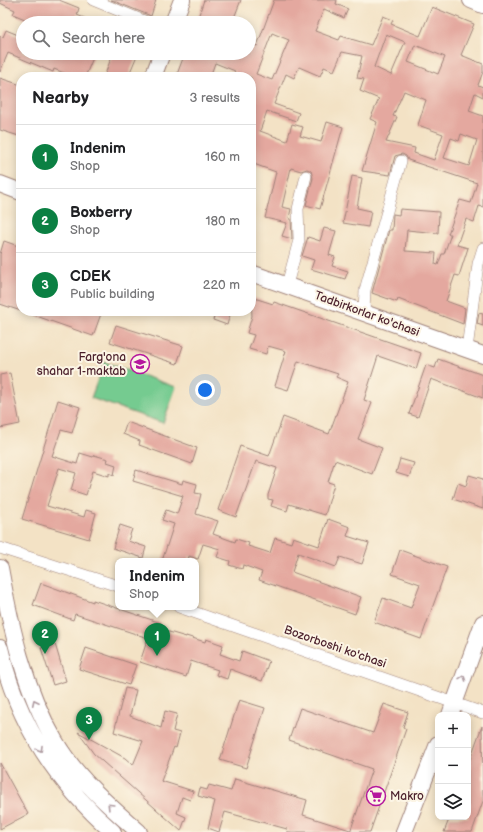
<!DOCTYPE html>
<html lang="en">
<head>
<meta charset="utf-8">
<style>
  body { margin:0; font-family:"Balsamiq Sans",sans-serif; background:#f6f6f6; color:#202124 }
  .controls { position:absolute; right:12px; bottom:12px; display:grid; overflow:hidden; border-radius:8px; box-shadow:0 2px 10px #0003 }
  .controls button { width:36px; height:36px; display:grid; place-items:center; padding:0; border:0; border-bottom:1px solid #e0e0e0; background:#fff; color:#202124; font:20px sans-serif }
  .you { position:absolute; left:205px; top:390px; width:14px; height:14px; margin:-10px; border:3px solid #fff; border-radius:50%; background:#1a73e8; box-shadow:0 0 0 6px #1a73e833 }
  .badge { display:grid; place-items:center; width:26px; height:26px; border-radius:50%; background:#0b8043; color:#fff; font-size:13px; font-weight:700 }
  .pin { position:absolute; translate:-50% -33px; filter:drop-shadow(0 1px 2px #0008) }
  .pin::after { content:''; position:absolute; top:21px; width:14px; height:12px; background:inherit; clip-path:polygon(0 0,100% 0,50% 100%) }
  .popup { position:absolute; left:115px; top:558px; width:84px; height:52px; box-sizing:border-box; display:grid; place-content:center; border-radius:8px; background:#fff; filter:drop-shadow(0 1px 3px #0005); font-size:13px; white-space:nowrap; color:#757577 }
  .popup b { font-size:15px; color:#202124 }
  .popup::after { content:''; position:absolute; left:50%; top:100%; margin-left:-8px; border:8px solid transparent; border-top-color:#fff }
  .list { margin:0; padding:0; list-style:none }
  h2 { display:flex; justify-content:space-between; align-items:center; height:52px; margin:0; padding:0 16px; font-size:17px }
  h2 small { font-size:13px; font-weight:400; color:#757577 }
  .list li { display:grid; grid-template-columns:26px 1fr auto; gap:12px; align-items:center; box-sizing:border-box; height:64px; padding:0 16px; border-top:1px solid #e0e0e0 }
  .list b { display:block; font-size:15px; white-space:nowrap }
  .list p { margin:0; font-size:13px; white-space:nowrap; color:#757577 }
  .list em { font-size:13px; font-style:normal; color:#757577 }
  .icon { flex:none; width:22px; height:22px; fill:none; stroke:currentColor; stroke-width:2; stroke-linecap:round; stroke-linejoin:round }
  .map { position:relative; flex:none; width:483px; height:832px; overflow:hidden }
  .search { position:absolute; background:#fff; box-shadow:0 2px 10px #0003; left:16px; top:16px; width:240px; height:44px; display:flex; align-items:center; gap:10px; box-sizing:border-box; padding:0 14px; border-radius:22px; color:#757577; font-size:15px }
  .panel { position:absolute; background:#fff; box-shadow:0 2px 10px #0003; left:16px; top:72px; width:240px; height:244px; border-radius:16px }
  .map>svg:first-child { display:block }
</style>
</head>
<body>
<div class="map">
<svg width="483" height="832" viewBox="0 0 483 832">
  <rect width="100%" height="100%" fill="#fcf5e5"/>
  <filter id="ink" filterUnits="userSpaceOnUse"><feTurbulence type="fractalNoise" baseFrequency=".025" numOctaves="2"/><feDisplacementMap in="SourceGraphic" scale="8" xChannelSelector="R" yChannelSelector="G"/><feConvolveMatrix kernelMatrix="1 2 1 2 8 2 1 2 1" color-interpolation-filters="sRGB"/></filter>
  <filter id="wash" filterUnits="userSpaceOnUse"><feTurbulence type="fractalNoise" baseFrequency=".012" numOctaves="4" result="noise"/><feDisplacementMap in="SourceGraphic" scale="16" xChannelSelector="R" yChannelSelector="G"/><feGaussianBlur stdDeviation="0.9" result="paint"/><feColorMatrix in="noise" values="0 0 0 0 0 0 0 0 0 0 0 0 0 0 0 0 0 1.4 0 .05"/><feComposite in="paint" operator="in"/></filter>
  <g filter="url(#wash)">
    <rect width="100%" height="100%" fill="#f3e2c5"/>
    <!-- green -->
    <path fill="#74cb90" stroke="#5f755e" d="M104,362L176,387L163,423L91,398Z"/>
    <g id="blocks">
      <!-- building -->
      <path fill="#e4a89f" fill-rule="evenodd" d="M0,0H59L79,8L77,15L96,23H34L13,14L15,10L0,3Z
        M111,0H156L151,16Z
        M204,0H241L232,23H221L212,20L211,23H196Z
        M274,0H337L336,4L348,9L344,18L324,9L315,31L339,40L341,36L371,45L383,16L393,20L391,24L420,36L432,7L474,24L461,55L483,64V72L478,85L483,87V97L475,93L469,111L483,116V207L479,206L474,222L466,219L457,245L468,248L459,276L455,275L446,301L465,308L463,324L398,299L397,302L372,293L389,230H392L393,214L399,215L400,209L439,212L438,233L407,230L405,251L436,253L435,264L438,265L442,254H444L451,234H448L460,200L471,203L477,183L408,160L406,156L402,154L395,156L390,175L362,171L377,122L370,119L379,99L360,91L364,79L357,78L362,56L342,52L334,71L324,67L320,76L299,67L294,78L286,74L274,104L299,113L296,121L267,111L260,131L287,141L292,124L303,127L300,136L321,142L327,122L343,127L320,209L306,205L313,178L311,171L307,169L301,171L291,168L282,207L291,209L289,218L291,219L292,239L282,236L287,223L265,218L276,172L251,163V122L255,112L251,111V77H233L235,71L215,63L210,77H176L185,53H249V43L257,46ZM272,33L289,40L272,80L256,74ZM386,34L405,42L391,75L374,67ZM415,45L445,57L438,74L408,62ZM404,91L426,100L418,125L443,134L434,160L414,153L415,148L386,142L397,117L393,116ZM461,134L477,140L469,166L444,158L451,138L459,141Z
        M6,30L23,37V53H95L85,77H74L54,69L53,72L8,53L0,72V36L3,37Z
        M113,53H138L128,77H104Z
        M0,78L21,85V131L19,136L0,130Z
        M352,176L362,178L357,208L371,211L368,227L343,223Z
        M324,228L336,231L329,255L335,257L332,266L348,271L345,279L311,269L314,260L302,256L308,237L320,241Z
        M4,241L21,247V311L0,304V254Z
        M251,297L273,304L274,302L421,353L416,369L378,356L364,400L372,403L358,439L382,448L372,474L335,460L328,482L334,484L325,515L289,504L287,511L271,506L273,500L268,499V495L277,468L256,461L236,517L218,510L240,446L269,456L283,417L329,434L348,382L336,377L338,374L298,361L288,390L275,386L286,351L268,346L266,354L249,349L254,335L247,333L252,316Z
        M25,311H102L93,336L25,312Z
        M216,311H231L227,325L213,320Z
        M479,313L483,314V326L477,324Z
        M116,325L183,346L177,364L110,342Z
        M438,359L483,375V398L431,379L418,417L409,414L426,365L435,368Z
        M10,373L20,424L0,428V375Z
        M58,400L80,407L72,433L61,430L52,456L77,464L80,453L93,457L94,455L108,459L107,462L116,465L114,475L109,473V476L93,471L86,495L71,490L76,473L59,468L47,506L84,517L86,510L96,513L89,539L22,519Z
        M127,422L197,448L192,464L139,445L140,441L123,434Z
        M400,459L414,463L409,477L396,473Z
        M136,470L182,484L183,480L197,484L195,493L201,494L196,514L218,521L213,534L235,542L236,539L249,543L248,546L270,553L275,538L291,543L293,537L319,546L328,519L350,527L347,536L369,543L362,564L340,557L336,567L298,553L292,572L361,597L355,614L259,580L262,572L243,565L242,569L229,565L230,561L217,557L220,549L203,544L198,559L189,556L188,561H162L174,524L162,520L166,510L177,514L183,496L133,481Z
        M469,475L483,479V509L453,499L458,483L466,486Z
        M120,525L132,529L128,541L146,547L143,558L113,548Z
        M400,550L447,567L421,639L374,622L383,598L411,608L420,584L392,574Z
        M41,583L93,602V600L161,623L159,629L186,637V636L205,642L206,639L223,645L220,654L239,661L242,651L269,661L262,681L230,669L227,679L216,675L218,670L191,661L186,677L140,662L148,638L75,614L73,620L33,605Z
        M55,644L66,681L53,685L41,648Z
        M86,648L136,665L129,685L79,669Z
        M125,688L136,690L130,716L161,728L165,711L177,714L173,731L180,733L176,748L174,747L161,781L193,791L190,800L182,797L177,813L186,817L181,831L94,754L78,732L125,758L133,765L143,741L114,732Z
        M239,700L265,708L246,768L220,760Z
        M384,704L408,712L403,727L406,729L370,832H350L372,769L289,740L300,708L373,733Z
        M482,726L483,801L472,832H444L450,817H468V765Z
        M0,763L28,814L0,829Z
        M235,779L307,800L303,815L350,830V832H288L287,829L225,812L219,832L208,828L215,801L198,796L200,788L207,790L209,785L231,791Z"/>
    </g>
  </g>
  <g filter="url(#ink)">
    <use href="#blocks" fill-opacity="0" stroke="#9e8078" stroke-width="1"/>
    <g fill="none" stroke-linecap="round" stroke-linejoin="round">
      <defs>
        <path id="street" d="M93,0L149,23
          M287,285L299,240L298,209L306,176
          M364,312L365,290L401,161
          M467,349L478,264L483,248
          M0,548L118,586
          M179,607L483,713"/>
        <path id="secondary" d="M471,0L483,5
          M173,23L182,0
          M153,77L162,53
          M0,184L21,192
          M251,273L483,355
          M0,568C11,628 24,688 55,741C75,776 109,806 139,832
          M0,648C17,723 56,782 113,832
          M450,715L483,623
          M404,832L438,744"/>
      </defs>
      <!-- street casing -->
      <use href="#street" stroke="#9e8078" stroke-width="12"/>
      <!-- secondary casing -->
      <use href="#secondary" stroke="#9e8078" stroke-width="18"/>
      <!-- street -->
      <use href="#street" stroke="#fff" stroke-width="11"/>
      <!-- secondary -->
      <use href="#secondary" stroke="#fff" stroke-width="16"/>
    </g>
    <!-- one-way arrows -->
    <defs><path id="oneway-chevron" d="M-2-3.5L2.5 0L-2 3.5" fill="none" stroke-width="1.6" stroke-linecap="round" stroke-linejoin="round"/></defs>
    <g stroke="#ae9aa0">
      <use href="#oneway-chevron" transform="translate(463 678) rotate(-70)"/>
      <use href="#oneway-chevron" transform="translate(35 702) rotate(-115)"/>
      <use href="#oneway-chevron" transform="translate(40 749) rotate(60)"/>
      <use href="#oneway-chevron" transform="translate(110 806) rotate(-135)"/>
    </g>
  </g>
  <!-- icons -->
  <defs>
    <symbol id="school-ring" viewBox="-11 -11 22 22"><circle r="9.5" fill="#fcf5e5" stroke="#b5179e" stroke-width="1.5"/><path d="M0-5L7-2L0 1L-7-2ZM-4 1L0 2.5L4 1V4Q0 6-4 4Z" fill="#b5179e"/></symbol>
    <symbol id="supermarket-ring" viewBox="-11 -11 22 22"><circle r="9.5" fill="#fcf5e5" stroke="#b5179e" stroke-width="1.5"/><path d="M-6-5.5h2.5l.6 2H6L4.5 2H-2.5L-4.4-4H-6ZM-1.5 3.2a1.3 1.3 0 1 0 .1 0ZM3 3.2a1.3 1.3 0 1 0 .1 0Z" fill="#b5179e"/></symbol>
  </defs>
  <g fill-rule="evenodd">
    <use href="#school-ring" x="129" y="353" width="22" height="22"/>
    <use href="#supermarket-ring" x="365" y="785" width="22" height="22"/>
  </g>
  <g text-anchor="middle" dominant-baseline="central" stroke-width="4" stroke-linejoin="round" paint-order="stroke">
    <!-- street labels -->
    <g font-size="12" fill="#4a1f2b" stroke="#fcf5e5">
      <text transform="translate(367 314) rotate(20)">Tadbirkorlar ko'chasi</text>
      <text transform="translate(335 647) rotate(19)">Bozorboshi ko'chasi</text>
    </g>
    <!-- poi labels -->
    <g font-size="12" fill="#4a1f2b" stroke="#fcf5e5" text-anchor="end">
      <text x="126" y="357">Farg'ona<tspan x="126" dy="14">shahar 1-maktab</tspan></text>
      <text x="390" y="796" text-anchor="start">Makro</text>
    </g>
  </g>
</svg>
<div class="controls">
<button>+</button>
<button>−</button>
<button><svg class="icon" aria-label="layers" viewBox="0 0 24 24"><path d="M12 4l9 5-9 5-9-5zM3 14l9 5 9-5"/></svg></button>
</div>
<div class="you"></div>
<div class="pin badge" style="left:157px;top:656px">1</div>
<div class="popup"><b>Indenim</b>Shop</div>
<div class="pin badge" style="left:45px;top:654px">2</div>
<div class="pin badge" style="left:89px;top:740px">3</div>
<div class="search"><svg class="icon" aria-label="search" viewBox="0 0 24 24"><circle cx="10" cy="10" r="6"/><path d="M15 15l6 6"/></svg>Search here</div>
<section class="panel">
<h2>Nearby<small>3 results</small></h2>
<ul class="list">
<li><span class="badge">1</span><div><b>Indenim</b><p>Shop</p></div><em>160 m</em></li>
<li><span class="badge">2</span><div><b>Boxberry</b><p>Shop</p></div><em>180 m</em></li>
<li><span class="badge">3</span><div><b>CDEK</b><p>Public building</p></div><em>220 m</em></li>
</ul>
</section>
</div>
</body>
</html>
